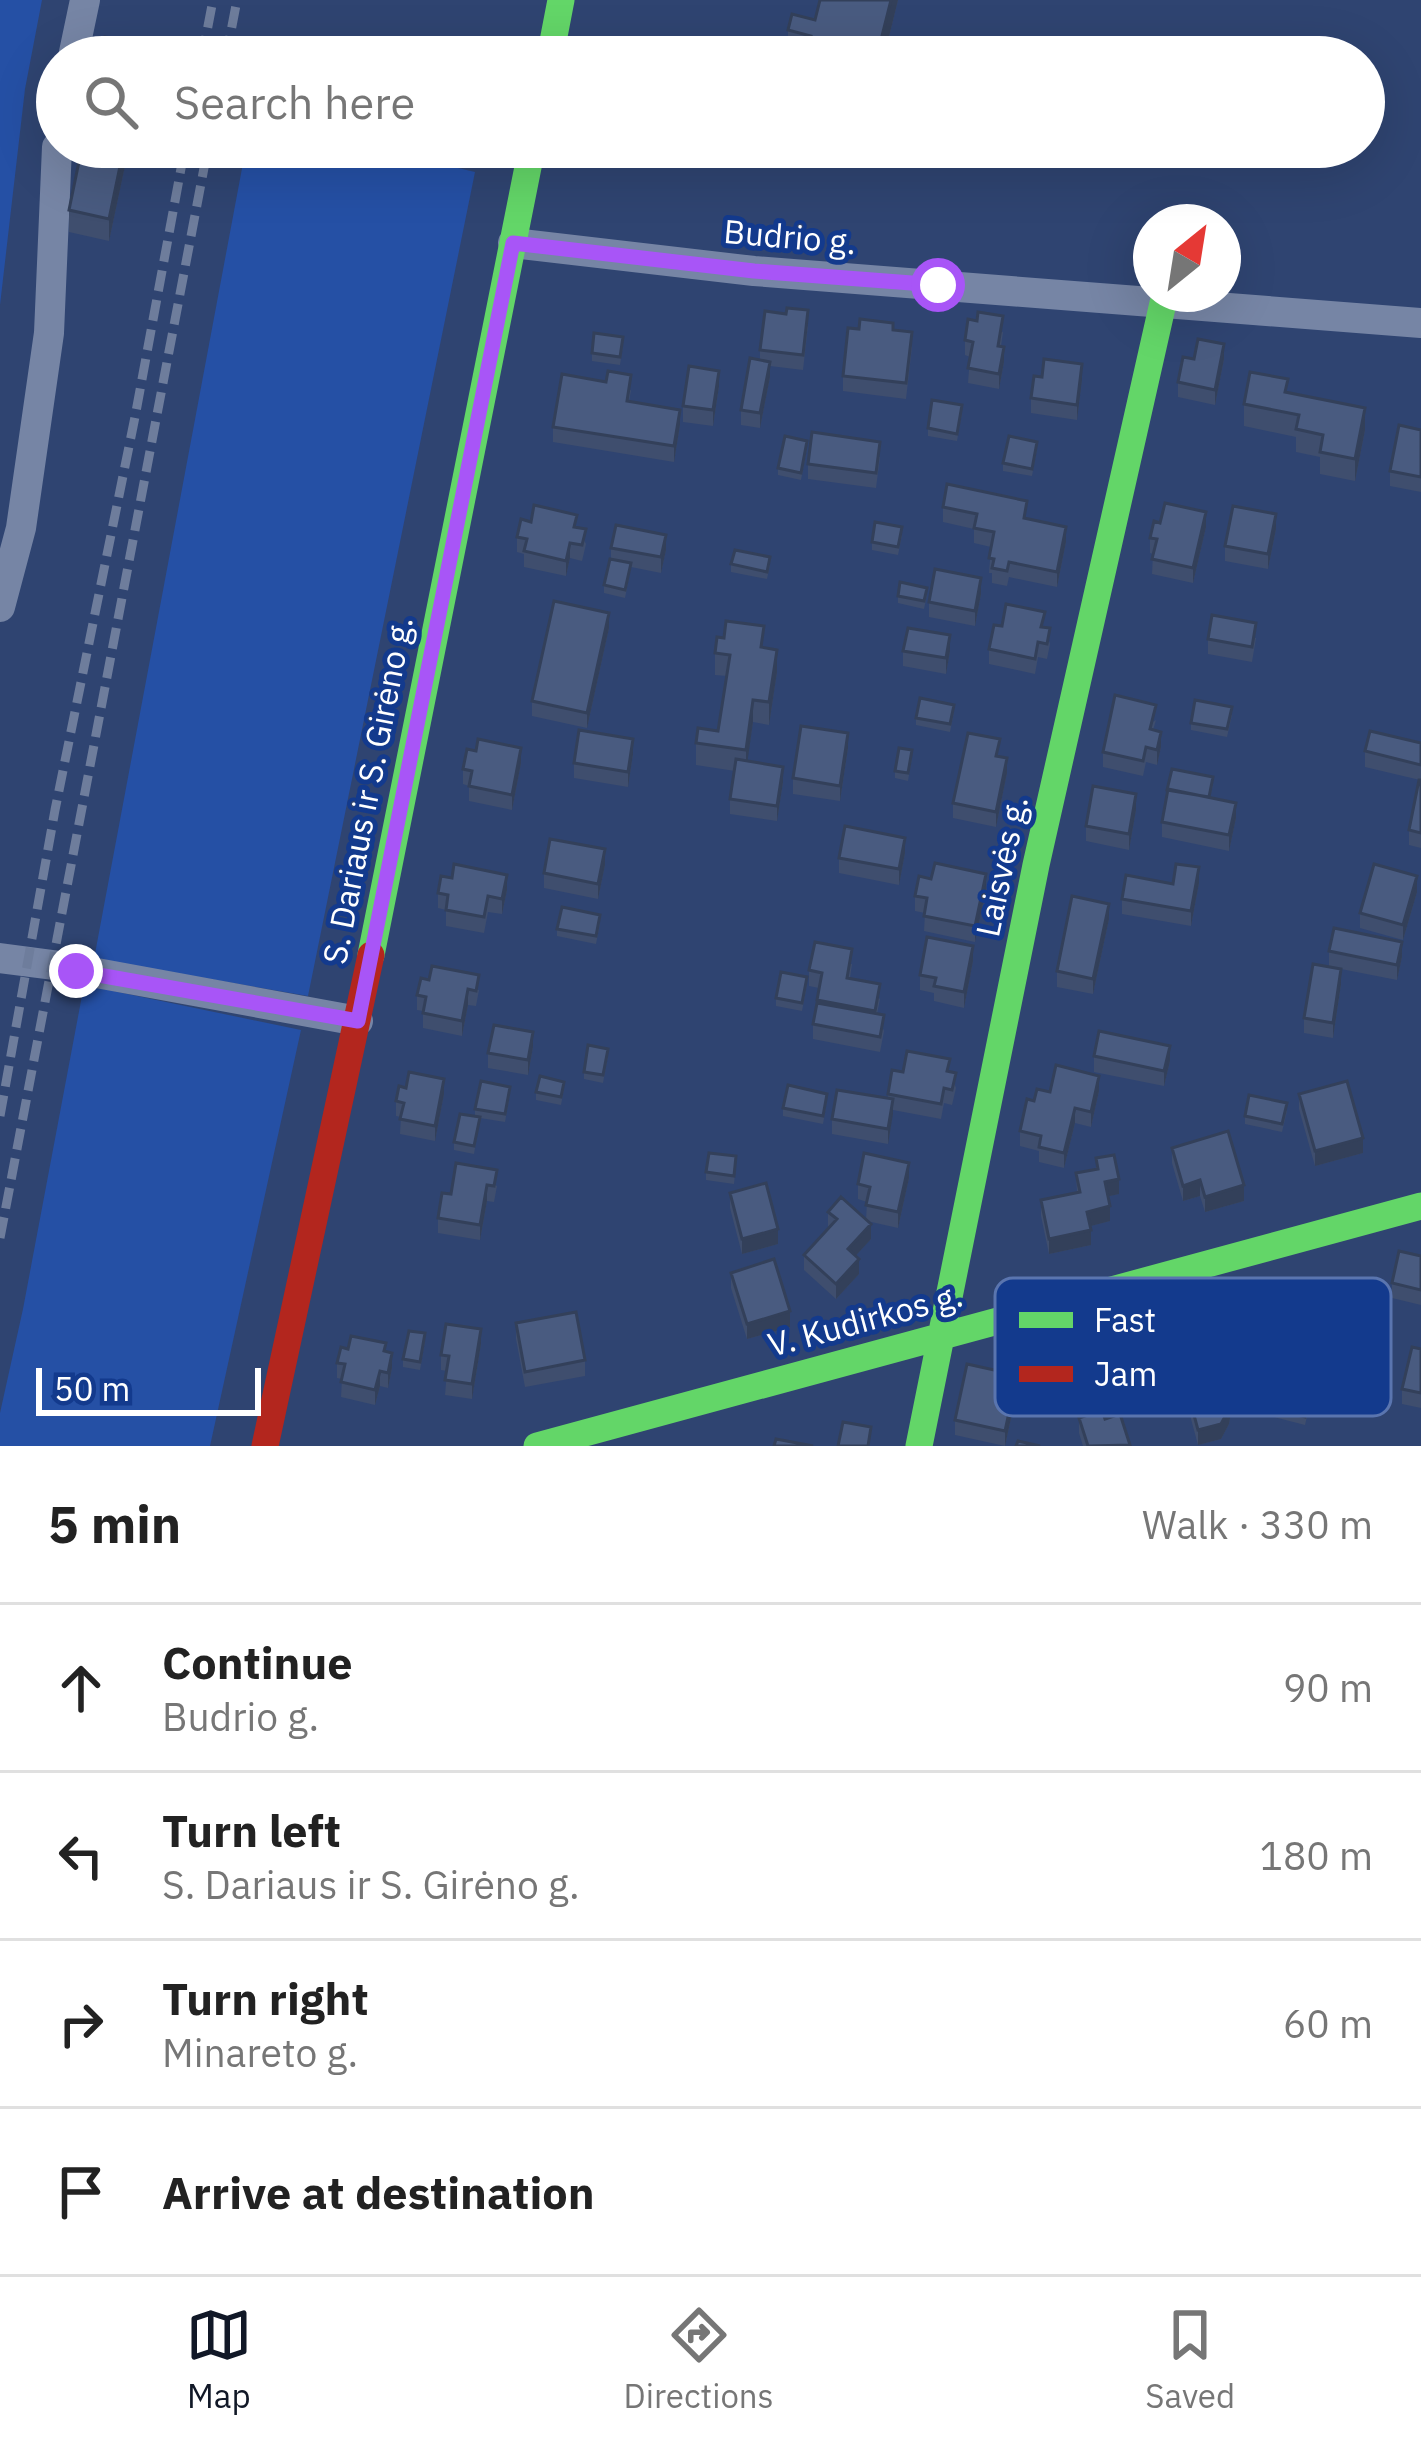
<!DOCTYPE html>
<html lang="en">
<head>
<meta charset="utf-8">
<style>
  body { margin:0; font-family:"IBM Plex Sans",sans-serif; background:#f2f2f2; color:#222 }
  .compass { position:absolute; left:1133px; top:204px; width:108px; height:108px; border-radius:50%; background:#fff; box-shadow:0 12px 48px #0002; rotate:30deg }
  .scale { position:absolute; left:36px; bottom:30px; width:225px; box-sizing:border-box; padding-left:12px; border:6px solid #fff; border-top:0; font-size:33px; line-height:42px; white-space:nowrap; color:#fff; -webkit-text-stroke:9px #133a8d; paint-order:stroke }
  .stop { position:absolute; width:36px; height:36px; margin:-27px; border:9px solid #a855f7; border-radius:50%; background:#fff }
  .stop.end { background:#a855f7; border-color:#fff; box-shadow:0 3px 12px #0008 }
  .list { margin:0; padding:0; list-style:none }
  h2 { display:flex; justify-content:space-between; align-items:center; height:156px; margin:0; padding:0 48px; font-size:51px }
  h2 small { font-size:39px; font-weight:400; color:#767676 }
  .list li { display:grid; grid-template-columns:78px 1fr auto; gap:36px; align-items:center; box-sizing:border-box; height:168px; padding:0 48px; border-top:3px solid #e0e0e0 }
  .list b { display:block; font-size:45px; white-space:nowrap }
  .list p { margin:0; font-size:39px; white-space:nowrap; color:#767676 }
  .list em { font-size:39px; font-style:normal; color:#767676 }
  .icon { flex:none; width:66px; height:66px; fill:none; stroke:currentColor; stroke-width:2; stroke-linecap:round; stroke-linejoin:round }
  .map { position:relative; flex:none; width:1421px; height:1446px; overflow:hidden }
  .search { position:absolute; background:#fff; box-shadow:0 12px 48px #0002; left:36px; right:36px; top:36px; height:132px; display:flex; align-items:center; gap:30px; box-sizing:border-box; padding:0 42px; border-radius:66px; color:#767676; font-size:45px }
  .sheet { height:828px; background:#fff }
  nav { display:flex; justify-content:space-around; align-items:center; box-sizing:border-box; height:168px; border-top:3px solid #e0e0e0; background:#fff; font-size:33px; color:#767676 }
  nav a { display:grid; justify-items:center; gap:6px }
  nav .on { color:#111827 }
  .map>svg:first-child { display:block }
</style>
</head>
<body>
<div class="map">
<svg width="1421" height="1446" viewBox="0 0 1421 1446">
  <rect width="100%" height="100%" fill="#2f4471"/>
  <!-- green -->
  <path fill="#2550a5" d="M0,0H42L25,89L0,305Z
    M246,147H369L475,172L308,996L94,959Z
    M84,985L301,1030L210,1446H0V1413L23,1309Z"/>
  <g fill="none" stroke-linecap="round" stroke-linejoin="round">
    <!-- street -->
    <path stroke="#7685a5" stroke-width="30" d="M73,57L85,0
      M513,243L754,271L1421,323
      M0,607L21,528L49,333L57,147
      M0,958L53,965L358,1021"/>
    <!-- fast -->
    <path stroke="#63d668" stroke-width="27" d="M550,57L561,0
      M371,955L532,147
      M537,1446L1421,1206
      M919,1446L1036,865L1163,303"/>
    <!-- jam -->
    <path stroke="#b3261e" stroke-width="27" d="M265,1446L371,955"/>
    <!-- rail -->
    <path stroke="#6e7d9c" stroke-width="9" stroke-dasharray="21 9" stroke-linecap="butt" d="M202,57L213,0
      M226,57L237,0
      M0,1116L55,810L135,417L185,147
      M0,1238L208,147"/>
  </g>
  <!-- wall -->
  <path fill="#3f4e6e" d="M820,0H898L889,37L968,57H788V30L815,20Z
    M82,147H129L109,241L69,232V210Z
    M808,326L803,370L770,366V377L760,428L741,425V410L760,360V350Z
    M859,329L893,330L912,347L906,399L843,391V376Z
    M1003,332L1001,346L1004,362L999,389L968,383L970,357L965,355V340Z
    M623,345L620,365L592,361V353Z
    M1194,359H1224L1215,405L1178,397V382Z
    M1082,379L1077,420L1031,413V398Z
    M719,386L713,426L683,422V406Z
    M631,390L629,402L680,425L674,462L553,442V427Z
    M1288,392L1365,430L1355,481L1320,474V457L1296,452V437L1244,426V404Z
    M962,413L957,441L928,436V428Z
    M1421,430V492L1390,486V471Z
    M807,448L801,480L778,475V468Z
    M1037,449L1032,476L1003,471V463Z
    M880,457L876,488L808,479V464Z
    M943,507L1026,519L1066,542L1057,587L1009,577L1007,586L992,583V573H989L991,547L974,543V529L943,522Z
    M531,522L577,527L586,544L582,561L570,558L566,576L524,567V554L517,552V537Z
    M1206,527L1193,583L1152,574L1153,554L1150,553V538Z
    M1276,529L1268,569L1225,561V546Z
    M902,535L898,555L872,550V542Z
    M611,548L666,550L661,573L631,567L625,598L604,593V585L611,559Z
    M731,564L770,565L767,579L731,572Z
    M981,594L975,626L929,617V602Z
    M927,595L924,609L898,603V596Z
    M1045,627L1050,644L1047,659L1038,657L1035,674L989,664V649Z
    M609,628L587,728L532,716V701Z
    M1256,638L1252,662L1208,654V639Z
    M764,647L777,672L769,725L753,722L747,761L783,782L777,821L730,814V799L735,771L696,765V743L718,731L727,676L715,675V653Z
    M903,651H950L946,674L903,666Z
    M954,712L950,732L916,725V718Z
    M1232,715L1227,737L1191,730V723Z
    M1156,720L1153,730L1161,747L1157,765L1146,762L1143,776L1103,767V752Z
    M1421,743V848L1409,845V830L1420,780L1365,767V751Z
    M848,748L840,801L793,794V778Z
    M633,754L628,787L574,778V763Z
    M999,756L1007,773L996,827L953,818V803Z
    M912,758L908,781L895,778V771Z
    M521,763L512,810L469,801V786L463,784V769Z
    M1213,785L1210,797L1236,818L1229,851L1162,837V822Z
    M1136,810L1129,850L1086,841V826Z
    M905,853L899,885L839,873V858Z
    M605,865L598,899L544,888V873Z
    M1199,883L1191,926L1122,914V899L1173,884Z
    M986,889L975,942L924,931L925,913L915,911V896Z
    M507,890L502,914L488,912L484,933L446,926V910L438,908V893Z
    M1417,892L1403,940L1360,928V913Z
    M1109,919L1093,994L1057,987V971Z
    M600,923L596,944L557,936V929Z
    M1329,951L1402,957L1397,980L1341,969V984L1333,1038L1304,1033V1018L1329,967Z
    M973,961L964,1008L934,1001V993L920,990V975Z
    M852,964L850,978L880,999L877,1014L884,1031L880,1052L813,1039V1024L819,988L809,986V970Z
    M421,978L479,990L476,1006L468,1005L462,1036L423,1028V1011L417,1010V995Z
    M807,985L802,1011L776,1006V998Z
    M533,1047L528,1075L488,1068V1053Z
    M608,1056L603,1083L584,1079V1072Z
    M1094,1056L1170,1061L1164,1086L1094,1072Z
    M950,1071L956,1088L952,1105L944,1103L941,1119L893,1110L888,1144L832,1134V1119L888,1098V1094L903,1072Z
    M564,1089L561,1105L536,1100V1092Z
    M1099,1091L1091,1127L1075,1123L1064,1168L1039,1162V1151L1020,1146V1131L1034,1101L1050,1092Z
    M444,1094L435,1141L400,1134L401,1117L396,1116V1101Z
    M510,1094L505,1122L480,1118L474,1154L454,1150V1142L475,1116V1109Z
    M1299,1094L1363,1153L1315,1166L1299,1109Z
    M827,1101L823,1124L783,1116V1108Z
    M1287,1111L1282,1132L1245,1124V1116Z
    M1172,1148L1244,1201L1205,1212L1200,1196L1183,1201L1172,1163Z
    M1096,1158L1119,1194L1108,1196L1110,1221L1090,1226L1091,1245L1049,1254L1041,1216V1200L1077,1192L1076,1173L1096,1169Z
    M456,1163L497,1186L494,1202L487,1201L480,1240L438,1233V1218L451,1194Z
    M736,1164L734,1184L706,1180V1172Z
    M909,1178L898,1228L867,1221L871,1239L855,1256L859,1274L836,1299L804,1270V1255L828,1227V1212L866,1220L867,1202L858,1199V1184Z
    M730,1193L778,1244L742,1254L730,1208Z
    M1421,1256V1305L1392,1298V1283Z
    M731,1273L790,1327L747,1339L731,1288Z
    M1289,1286L1335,1336V1351L1300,1358L1289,1301Z
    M516,1323L585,1360V1376L525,1387L516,1339Z
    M1095,1329L1193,1388L1205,1384V1367L1235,1389L1229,1424L1221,1439L1198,1445L1187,1404V1391L1139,1405L1135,1391L1108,1399L1095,1351Z
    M425,1341L420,1370L403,1367V1359Z
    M481,1344L472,1399L445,1395L447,1371L441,1370V1355Z
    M348,1349L386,1351L392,1368L388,1388L380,1386L375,1405L341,1397L342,1379L337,1378V1363Z
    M1421,1349V1408L1402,1404V1389Z
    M1273,1354L1271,1372L1254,1370V1362Z
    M1017,1390L1005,1446L955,1435V1420Z
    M1310,1404L1305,1425L1266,1415V1407Z
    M1079,1418L1105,1419L1130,1446H1083L1079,1433Z"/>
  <!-- shaded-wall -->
  <path fill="#33405a" d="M891,0H898L884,57L882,36Z
    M124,147H129L109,241V219Z
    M1224,344V359L1215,405V390Z
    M1004,347V362L999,389V374Z
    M770,362V377L760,428V413Z
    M1082,364V379L1077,420V405Z
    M719,371V386L713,426V410Z
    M1365,408V430L1355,481V459Z
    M680,410V425L674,462V446Z
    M1206,512V527L1193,583V568Z
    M1276,514V529L1268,569V554Z
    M1066,527V542L1057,587V572Z
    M666,535V550L661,573V557Z
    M570,543V558L566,576V561Z
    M981,578V594L975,626V611Z
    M609,613V628L587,728V713Z
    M950,635V651L946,674V658Z
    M777,650V672L769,725V702Z
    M753,700V722L746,772V750Z
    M1161,732V747L1157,765V750Z
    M848,733V748L840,801V786Z
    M633,739V754L628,787V772Z
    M521,748V763L512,810V795Z
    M1007,758V773L996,827V812Z
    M783,767V782L777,821V806Z
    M1136,794V810L1129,850V834Z
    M1236,803V818L1229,851V835Z
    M905,838V853L899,885V869Z
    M605,849V865L598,899V884Z
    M1199,867V883L1191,926V911Z
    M986,874V889L975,942V926Z
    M507,875V890L502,914V899Z
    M1417,876V892L1403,940V925Z
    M1109,904V919L1093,994V979Z
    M1402,942V957L1397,980V965Z
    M973,946V961L964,1008V992Z
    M1341,969V984L1333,1038V1023Z
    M468,989V1005L462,1036V1021Z
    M533,1032V1047L528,1075V1060Z
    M1170,1046V1061L1164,1086V1071Z
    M1099,1076V1091L1091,1127V1112Z
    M444,1079V1094L435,1141V1126Z
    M893,1099V1114L888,1144V1129Z
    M1075,1108V1123L1064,1168V1153Z
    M1363,1138V1153L1315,1166V1151Z
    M909,1163V1178L898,1228V1212Z
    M1119,1179V1194L1105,1197V1182Z
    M1200,1180V1196L1183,1201V1186Z
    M487,1185V1201L480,1240V1225Z
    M1244,1185V1201L1205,1212V1197Z
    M1110,1206V1221L1087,1227V1212Z
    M871,1224V1239L848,1264V1249Z
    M778,1229V1244L742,1254V1239Z
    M1091,1230V1245L1049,1254V1239Z
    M859,1259V1274L836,1299V1284Z
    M790,1311V1327L747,1339V1324Z
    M481,1329V1344L472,1399V1384Z
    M392,1353V1368L388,1388V1373Z
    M1193,1366V1389L1139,1405V1382Z
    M1135,1368V1391L1108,1399V1376Z
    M380,1371V1386L375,1405V1390Z
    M1235,1374V1389L1229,1424L1221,1439L1198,1445V1430Z
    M1017,1375V1390L1005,1446V1431Z"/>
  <!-- building -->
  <path fill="#495b80" stroke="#33405a" stroke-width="3" d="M820,0H891L882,36L968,57H806L811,36L788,30L792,14L815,20Z
    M105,37L145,45L143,57H101Z
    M82,147H124L109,219L69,210Z
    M787,308L808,310L803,355L760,350L765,311L786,314Z
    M978,312L1003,316L998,346L1004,347L999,374L968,368L973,342L965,340L968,319L977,321Z
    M860,319L893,323V330L912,332L906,383L843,376L848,328L859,329Z
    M594,333L623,337L620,357L592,353Z
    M1198,339L1224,344L1215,390L1178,382L1183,357L1194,359Z
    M750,358L770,362L760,413L741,410Z
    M1044,359L1082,364L1077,405L1031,398L1034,376L1042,377Z
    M689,366L719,371L713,410L683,406Z
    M608,371L631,375L627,401L680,410L674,446L553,427L562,374L606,382Z
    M1250,372L1288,379L1285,392L1365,408L1355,459L1320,452L1323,435L1296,429L1299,415L1244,404Z
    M932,400L962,405L957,434L928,428Z
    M1399,425L1421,430V477L1390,471Z
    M812,432L880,442L876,473L808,464Z
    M785,436L807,441L801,473L778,468Z
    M1009,436L1037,442L1032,469L1003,463Z
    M947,484L1027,501L1024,518L1066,527L1057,572L1009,562L1007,571L992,568L994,559L989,558L994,532L974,528L977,514L943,507Z
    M1165,503L1206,512L1193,568L1152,559L1157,539L1150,538L1154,521L1160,523Z
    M534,505L577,515L574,527L586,529L582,545L570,543L566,561L524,551L527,539L517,537L521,519L531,522Z
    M1233,506L1276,514L1268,554L1225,546Z
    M875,522L902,527L898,547L872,542Z
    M616,525L666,535L661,557L611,548Z
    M735,550L770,557L767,572L731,564Z
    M610,559L631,563L625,590L604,585Z
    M935,569L981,578L975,611L929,602Z
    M900,582L927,588L924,601L898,596Z
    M554,601L609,613L587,713L532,701Z
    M1006,604L1045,612L1041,627L1050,628L1047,644L1038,642L1035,659L989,649L994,625L1002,626Z
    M1212,615L1256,623L1252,647L1208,639Z
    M726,621L764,626L761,647L777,650L769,702L753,700L746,750L696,743L698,728L718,731L730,655L715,653L717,637L724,638Z
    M908,628L950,635L946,658L903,651Z
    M1115,695L1156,705L1150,729L1161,732L1157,750L1146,747L1143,761L1103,752Z
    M920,698L954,705L950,724L916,718Z
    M1195,700L1232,707L1227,729L1191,723Z
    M801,726L848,733L840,786L793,778Z
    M579,730L633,739L628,772L574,763Z
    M1370,731L1421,743V765L1365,751Z
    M968,733L1000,739L996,756L1007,758L996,812L953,803Z
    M478,739L521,748L512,795L469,786L472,771L463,769L467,749L476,751Z
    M899,748L912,750L908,773L895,771Z
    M736,759L783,767L777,806L730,799Z
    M1172,769L1213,777L1209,797L1167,790Z
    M1419,780H1421V833L1409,830Z
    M1093,786L1136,794L1129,834L1086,826Z
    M1168,789L1236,803L1229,835L1162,822Z
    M845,826L905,838L899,869L839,858Z
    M550,839L605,849L598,884L544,873Z
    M935,863L986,874L975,926L924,916L927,898L915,896L919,876L931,879Z
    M454,864L507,875L502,899L488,896L484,917L446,910L448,895L438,893L441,876L452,878Z
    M1176,864L1199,867L1191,911L1122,899L1126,875L1173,884Z
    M1374,864L1417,876L1403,925L1360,913Z
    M1072,896L1109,904L1093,979L1057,971Z
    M562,907L600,915L596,936L557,929Z
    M1334,928L1402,942L1397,965L1329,951Z
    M927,937L973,946L964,992L934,986L936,978L920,975Z
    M815,942L852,949L847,978L880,984L875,1011L817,1000L822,973L809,970Z
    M1313,964L1341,969L1333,1023L1304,1018Z
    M432,966L479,975L476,991L468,989L462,1021L423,1013L426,997L417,995L421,978L429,980Z
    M781,972L807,977L802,1003L776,998Z
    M817,1003L884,1015L880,1037L813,1024Z
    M494,1025L533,1032L528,1060L488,1053Z
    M1099,1031L1170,1046L1164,1071L1094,1056Z
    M588,1045L608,1049L603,1075L584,1072Z
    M907,1051L950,1059L947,1071L956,1073L952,1090L944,1088L941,1104L888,1094L892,1070L903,1072Z
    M1056,1065L1099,1076L1091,1112L1075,1108L1064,1153L1039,1147L1041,1136L1020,1131L1027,1099L1034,1101L1037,1089L1050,1092Z
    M409,1072L444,1079L435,1126L400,1119L404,1103L396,1101L399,1086L406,1088Z
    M540,1076L564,1082L561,1097L536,1092Z
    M481,1081L510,1087L505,1114L475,1109Z
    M1347,1081L1363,1138L1315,1151L1299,1094Z
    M788,1085L827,1094L823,1116L783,1108Z
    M837,1090L893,1099L888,1129L832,1119Z
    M1249,1095L1287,1103L1282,1124L1245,1116Z
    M460,1114L480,1117L474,1146L454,1142Z
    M1228,1131L1244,1185L1205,1197L1200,1180L1183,1186L1172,1148Z
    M709,1153L736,1156L734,1176L706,1172Z
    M864,1153L909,1163L898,1212L866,1205L870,1187L858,1184Z
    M1114,1155L1119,1179L1105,1182L1110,1206L1087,1212L1091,1230L1049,1239L1041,1200L1080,1192L1076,1173L1098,1169L1096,1158Z
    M456,1163L497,1170L494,1186L487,1185L480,1225L438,1218L442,1193L451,1194Z
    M766,1183L778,1229L742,1239L730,1193Z
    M841,1197L871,1224L848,1249L859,1259L836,1284L804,1255L837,1219L828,1212Z
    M1399,1251L1421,1256V1290L1392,1283Z
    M774,1259L790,1311L747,1324L731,1273Z
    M576,1312L585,1360L525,1372L516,1323Z
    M446,1324L481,1329L472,1384L445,1380L449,1356L441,1355Z
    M409,1331L425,1333L420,1362L403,1359Z
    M351,1336L386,1343L384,1351L392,1353L388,1373L380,1371L375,1390L341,1382L345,1364L337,1363L341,1347L348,1349Z
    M1412,1347L1421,1349V1393L1402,1389Z
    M1231,1362L1235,1374L1229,1409L1221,1424L1198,1430L1187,1389L1209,1383L1205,1367Z
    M967,1364L1017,1375L1005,1431L955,1420Z
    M1282,1389L1310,1397L1305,1417L1266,1407L1270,1392L1281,1395Z
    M1102,1410L1105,1419L1120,1414L1130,1445L1088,1446L1079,1418Z
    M843,1422L871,1427L868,1446H838Z
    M776,1439L813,1446H774Z
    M1018,1441L1040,1446H1016Z"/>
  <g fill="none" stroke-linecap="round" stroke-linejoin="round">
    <!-- route -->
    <path stroke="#a855f7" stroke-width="15" d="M76,971L358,1021L513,243L754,271L938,285"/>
  </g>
  <g text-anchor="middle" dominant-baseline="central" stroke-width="10" stroke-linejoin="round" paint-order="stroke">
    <!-- street labels -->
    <g font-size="33" fill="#fff" stroke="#133a8d">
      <text transform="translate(790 236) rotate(5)">Budrio g.</text>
      <text transform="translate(367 790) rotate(-79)">S. Dariaus ir S. Girėno g.</text>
      <text transform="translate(1001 866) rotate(-78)">Laisvės g.</text>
      <text transform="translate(865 1319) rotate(-15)">V. Kudirkos g.</text>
    </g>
  </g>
  <!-- legend -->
  <rect x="995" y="1278" width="396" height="138" rx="18" fill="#133a8d" stroke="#5a75af" stroke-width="3"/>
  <rect x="1019" y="1312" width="54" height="16" fill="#63d668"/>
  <rect x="1019" y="1366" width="54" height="16" fill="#b3261e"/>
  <g font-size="33" fill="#fff">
    <text x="1094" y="1332">Fast</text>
    <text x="1094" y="1386">Jam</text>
  </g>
</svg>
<svg class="compass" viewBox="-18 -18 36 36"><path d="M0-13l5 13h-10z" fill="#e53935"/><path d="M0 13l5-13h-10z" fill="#767676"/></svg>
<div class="scale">50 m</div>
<div class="stop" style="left:938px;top:285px"></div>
<div class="stop end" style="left:76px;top:971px"></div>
<div class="search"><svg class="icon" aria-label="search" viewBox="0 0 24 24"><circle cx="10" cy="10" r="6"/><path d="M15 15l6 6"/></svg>Search here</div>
</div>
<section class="sheet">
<h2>5 min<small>Walk · 330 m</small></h2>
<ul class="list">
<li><svg class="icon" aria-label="ahead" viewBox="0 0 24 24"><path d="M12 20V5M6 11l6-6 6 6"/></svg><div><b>Continue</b><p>Budrio g.</p></div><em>90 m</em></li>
<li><svg class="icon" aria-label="left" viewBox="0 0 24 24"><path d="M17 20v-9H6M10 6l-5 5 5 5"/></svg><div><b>Turn left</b><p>S. Dariaus ir S. Girėno g.</p></div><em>180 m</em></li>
<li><svg class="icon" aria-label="right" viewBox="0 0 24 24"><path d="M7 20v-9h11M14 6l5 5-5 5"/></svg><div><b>Turn right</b><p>Minareto g.</p></div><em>60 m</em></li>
<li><svg class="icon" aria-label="arrive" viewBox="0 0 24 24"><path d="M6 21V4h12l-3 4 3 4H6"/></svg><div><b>Arrive at destination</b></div></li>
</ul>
</section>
<nav>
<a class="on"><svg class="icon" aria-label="map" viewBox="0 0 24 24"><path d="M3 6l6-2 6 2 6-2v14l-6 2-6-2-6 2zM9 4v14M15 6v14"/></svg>Map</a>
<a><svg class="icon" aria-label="directions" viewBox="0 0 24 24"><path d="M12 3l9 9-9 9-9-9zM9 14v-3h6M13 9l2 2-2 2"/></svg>Directions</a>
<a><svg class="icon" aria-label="saved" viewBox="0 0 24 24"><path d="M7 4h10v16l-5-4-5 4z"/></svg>Saved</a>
</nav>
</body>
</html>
